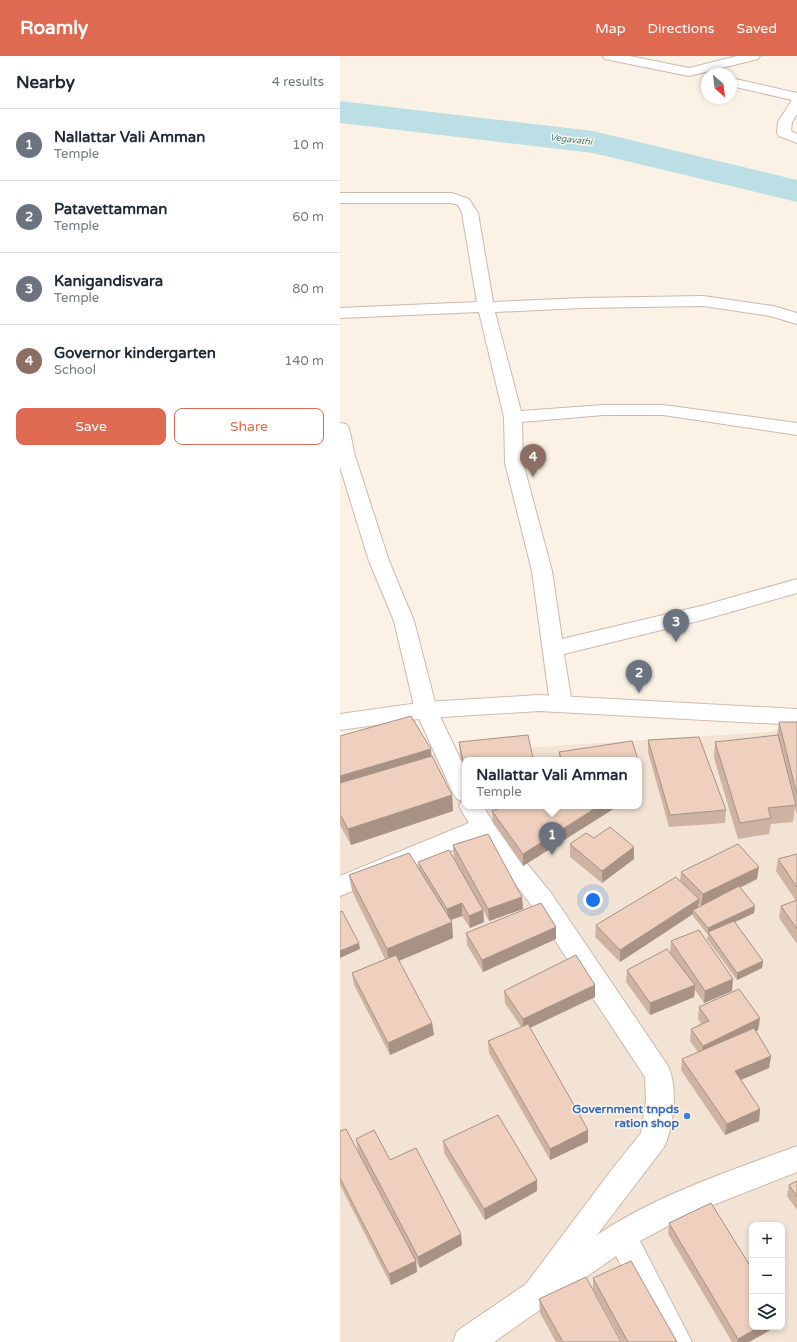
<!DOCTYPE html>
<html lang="en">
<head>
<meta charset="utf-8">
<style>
  body { margin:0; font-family:"Varela Round",sans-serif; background:#f6f6f7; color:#1f2937 }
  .controls { position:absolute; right:12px; bottom:12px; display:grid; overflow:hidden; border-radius:8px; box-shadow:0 2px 6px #0003 }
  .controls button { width:36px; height:36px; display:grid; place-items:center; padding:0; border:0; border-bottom:1px solid #e0e1e3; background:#fff; color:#1f2937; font:20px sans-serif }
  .compass { position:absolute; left:361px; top:12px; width:36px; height:36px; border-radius:50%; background:#fff; box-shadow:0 2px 6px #0003; rotate:152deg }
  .you { position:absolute; left:253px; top:844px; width:14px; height:14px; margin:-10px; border:3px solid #fff; border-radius:50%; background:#1a73e8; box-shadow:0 0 0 6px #1a73e833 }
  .badge { display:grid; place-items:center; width:26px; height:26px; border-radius:50%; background:#de6b51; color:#fff; font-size:13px; font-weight:700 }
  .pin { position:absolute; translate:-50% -33px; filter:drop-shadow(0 1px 2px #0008) }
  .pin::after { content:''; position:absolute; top:21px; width:14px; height:12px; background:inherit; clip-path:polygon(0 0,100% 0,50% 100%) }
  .popup { position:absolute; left:122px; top:701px; width:180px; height:52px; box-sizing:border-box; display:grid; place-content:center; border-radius:8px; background:#fff; filter:drop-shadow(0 1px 3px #0005); font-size:13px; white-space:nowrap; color:#747a83 }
  .popup b { font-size:15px; color:#1f2937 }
  .popup::after { content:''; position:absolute; left:50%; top:100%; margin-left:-8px; border:8px solid transparent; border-top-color:#fff }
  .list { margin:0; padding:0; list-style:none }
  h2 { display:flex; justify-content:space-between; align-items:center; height:52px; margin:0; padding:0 16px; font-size:17px }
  h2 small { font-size:13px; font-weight:400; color:#747a83 }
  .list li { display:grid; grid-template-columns:26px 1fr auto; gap:12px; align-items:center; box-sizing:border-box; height:72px; padding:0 16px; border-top:1px solid #e0e1e3 }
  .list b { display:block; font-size:15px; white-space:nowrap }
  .list p { margin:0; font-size:13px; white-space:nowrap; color:#747a83 }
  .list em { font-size:13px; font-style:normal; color:#747a83 }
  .actions { display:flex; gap:8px; padding:12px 16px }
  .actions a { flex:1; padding:9px 0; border:1px solid #de6b51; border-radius:8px; text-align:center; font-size:14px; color:#de6b51 }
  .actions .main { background:#de6b51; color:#fff }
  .icon { flex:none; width:22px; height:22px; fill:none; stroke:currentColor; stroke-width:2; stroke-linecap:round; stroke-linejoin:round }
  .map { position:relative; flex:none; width:457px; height:1286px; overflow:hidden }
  header { display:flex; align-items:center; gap:24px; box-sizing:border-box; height:56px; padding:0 20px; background:#de6b51; color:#fff }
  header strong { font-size:19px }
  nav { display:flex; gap:22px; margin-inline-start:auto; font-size:14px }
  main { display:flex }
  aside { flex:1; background:#fff }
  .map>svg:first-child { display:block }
</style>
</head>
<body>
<header>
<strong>Roamly</strong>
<nav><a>Map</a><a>Directions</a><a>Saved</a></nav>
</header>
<main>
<aside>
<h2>Nearby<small>4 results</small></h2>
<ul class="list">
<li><span class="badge" style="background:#6b7280">1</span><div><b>Nallattar Vali Amman</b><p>Temple</p></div><em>10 m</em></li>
<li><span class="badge" style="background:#6b7280">2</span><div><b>Patavettamman</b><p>Temple</p></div><em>60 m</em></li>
<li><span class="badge" style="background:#6b7280">3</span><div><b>Kanigandisvara</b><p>Temple</p></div><em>80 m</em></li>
<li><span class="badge" style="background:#8d6e63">4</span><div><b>Governor kindergarten</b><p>School</p></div><em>140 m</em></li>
</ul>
<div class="actions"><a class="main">Save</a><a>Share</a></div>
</aside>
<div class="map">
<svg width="457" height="1286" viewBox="0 0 457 1286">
  <rect width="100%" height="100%" fill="#fbf2e5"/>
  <!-- residential -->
  <path fill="#f2e3d4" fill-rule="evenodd" d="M457,674V1286H0V704ZM125,704H299V750H125ZM412,1169H442V1271H412Z"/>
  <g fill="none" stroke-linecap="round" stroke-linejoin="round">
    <!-- river -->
    <path fill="#bbdfe4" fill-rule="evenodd" d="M0,45L253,75L457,124V146L253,97L0,67Z"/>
    <defs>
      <path id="street" d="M263,0H290L349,12L397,0H420L418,3L349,20L270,4L265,3Z
        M391,22L457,37V58L452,66L451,75L457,78V87L439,80L437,77L438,66L452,44L391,30Z
        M0,137H112L129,143L138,157L153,246L242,242L363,240L433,250L457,257V268L430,260L363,250L242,252L155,256L181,355L263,349H323L457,367V379L323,359H263L182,366L183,407L212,515L222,583L365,549L457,523V537L366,563L224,598L232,648L229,654L221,656L213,654L210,648L192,515L165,407L164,361L139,256L0,262V252L137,246L122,157L118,149L111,147H0Z
        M0,367L6,368L9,372L15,400L49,505L74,565L97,654L125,713V750H143L152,765L211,837L328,1010C338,1031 334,1070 324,1091L257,1179C316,1139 390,1115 457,1090V1116L350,1158L300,1185L352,1286H321L276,1200L154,1286H113L117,1275L186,1228L273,1112L301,1077L306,1044L305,1021L193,851L140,783L0,840V820L129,767L119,750L122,745L117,743L113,737L75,654L54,565L29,505L0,411Z"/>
      <path id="secondary" d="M199,639L457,653V669L199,655L86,662L0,674V658L86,646Z"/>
    </defs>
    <!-- street casing -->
    <use href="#street" stroke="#ccb9ac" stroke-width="2"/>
    <!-- secondary casing -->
    <use href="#secondary" stroke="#d1bbad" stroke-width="2"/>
    <!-- street -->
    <use href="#street" fill="#fff" fill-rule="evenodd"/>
    <!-- secondary -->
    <use href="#secondary" fill="#fff" fill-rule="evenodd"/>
  </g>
  <!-- wall -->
  <path fill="#ceb3a3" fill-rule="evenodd" d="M439,666H457V759L455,752L453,766L431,768L429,778L398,783L374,702L375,686L437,679Z
    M0,680L91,693V701L112,739L113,755L11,789L0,769Z
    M308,684L386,754L385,767L329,771L308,696Z
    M119,686L193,702V704H125V722L120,698Z
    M219,696L298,704H219Z
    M278,750L183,810L153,767L152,755Z
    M254,782L294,803L262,827L230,801V788Z
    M113,789L182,841L183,853L149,865L143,854L144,866L130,872L122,860L110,864L113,882L59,905L92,967L94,979L50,999L14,929L12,917L45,903L12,835L9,819L79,814L78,806L136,843L114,802Z
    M457,798V888L439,862L441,850L456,845L436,815L438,803Z
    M341,816L417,823L400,832L415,850L414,857L395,866L423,905L422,912L397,924L367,883L368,879L353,860V858L280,906L255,881L256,869L340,825ZM358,847L361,850L358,851Z
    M216,871V883L143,916L127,889L126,877Z
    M331,885L392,935L364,947L355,934L354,941L310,959L286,926L287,914L330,896Z
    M164,935L255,941L190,972L248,1086L210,1104L149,997L148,985L181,971L165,947Z
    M359,951L420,962L418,974L416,975L431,1000L429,1012L401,1024L420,1053L419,1065L385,1079L341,1014L342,1003L358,996L350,985L351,973L361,968L358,963Z
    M0,1075L58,1172L18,1095L16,1083L50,1104L122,1189L80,1212L76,1205L77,1216L51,1229L0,1129Z
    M103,1085L197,1124V1135L145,1164L104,1097Z
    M457,1125V1154L447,1140L449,1129Z
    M329,1167L436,1271L409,1286H392L328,1178Z
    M253,1222L337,1286H282L253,1233Z
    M199,1243L281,1286H216L200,1257Z"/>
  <!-- shaded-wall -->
  <path fill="#a79285" d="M91,693L92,705L0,733V720Z
    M112,739L113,755L11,789L8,773Z
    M259,750H278L183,810V798Z
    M294,791V803L262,827V815Z
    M419,811L417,823L361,850L363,838Z
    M182,841L183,853L149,865L148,853Z
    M359,843L358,855L353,854V858L280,906V894Z
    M122,847V860L108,865L107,853Z
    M415,850L414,857L369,878L368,876V879V872Z
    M143,854L144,866L130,872L129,860Z
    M112,866L113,882L49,909L47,893Z
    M216,871V883L143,916L142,904Z
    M19,887L20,893L0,902V895Z
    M423,905L422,912L397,924V917Z
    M393,923L392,935L364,947L365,935Z
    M255,929V941L183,975V963Z
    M355,929L354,941L310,959V947Z
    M420,962L418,974L361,1002L363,990Z
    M92,967L94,979L50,999L48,987Z
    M431,1000L429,1012L393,1027L395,1015Z
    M420,1053L419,1065L385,1079L387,1068Z
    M248,1074V1086L210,1104V1093Z
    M197,1124V1135L145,1164L144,1153Z
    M121,1178L122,1189L80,1212L78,1201Z
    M76,1205L77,1216L51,1229L49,1218Z
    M419,1271H436L409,1286H397L398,1283Z"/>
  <!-- building -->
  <path fill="#efd0be" stroke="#a79285" d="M71,660L91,693L0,720V680Z
    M439,666H457V739Z
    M188,679L193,702L173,704H125V709H124L119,686Z
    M438,679L456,749L428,752L431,762L400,767L375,686Z
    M359,681L386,754L330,759L308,684Z
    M292,685L298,704H222L219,696Z
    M92,700L112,739L8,773L0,758V727Z
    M166,750H259L183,798L152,755Z
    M270,771L294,791L262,815L230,788L246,777L254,782Z
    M148,778L182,841L148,853L113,789Z
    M398,788L419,811L363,838L341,816Z
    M109,794L143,854L129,860L122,847L107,853L78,806Z
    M69,797L112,866L47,893L9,819Z
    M457,798V831L438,803Z
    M336,821L359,843L280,894L256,869Z
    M399,830L415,850L368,872L353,854Z
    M457,844V873L441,850Z
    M201,847L216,871L142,904L126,877Z
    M2,855L19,887L0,895V856Z
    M394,865L423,905L397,917L368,876Z
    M359,874L393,923L365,935L331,885Z
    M327,893L355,929L310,947L287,914Z
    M56,899L92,967L48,987L12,917Z
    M236,899L255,929L183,963L164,935Z
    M399,933L420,962L363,990L351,973L369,965L359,951Z
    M188,968L248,1074L210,1093L148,985Z
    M414,972L431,1000L395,1015L420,1053L387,1068L342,1003Z
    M158,1059L197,1124L144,1153L103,1085Z
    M6,1073L76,1205L49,1218L0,1122V1075Z
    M34,1074L50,1104L76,1092L121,1178L78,1201L16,1083Z
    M457,1125V1140L449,1129Z
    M371,1147L412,1213V1271H419L398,1283L329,1167Z
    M291,1205L337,1286H288L253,1222Z
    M246,1221L281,1286H223L199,1243Z"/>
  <!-- markers -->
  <circle fill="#3f7fe0" stroke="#fef6eb" stroke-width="1.5" cx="347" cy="1060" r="4"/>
  <g text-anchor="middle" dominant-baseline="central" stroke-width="3" stroke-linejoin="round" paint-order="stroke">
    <!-- far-water labels -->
    <g font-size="9" font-style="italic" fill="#43777e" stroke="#fef6eb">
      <text transform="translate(231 84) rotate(7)">Vegavathi</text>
    </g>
    <!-- near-shop labels -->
    <g font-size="12" font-weight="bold" fill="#366cbe" stroke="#fef6eb" text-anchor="end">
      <text x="339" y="1053">Government tnpds<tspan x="339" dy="14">ration shop</tspan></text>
    </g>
  </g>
</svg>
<div class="controls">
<button>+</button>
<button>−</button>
<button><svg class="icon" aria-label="layers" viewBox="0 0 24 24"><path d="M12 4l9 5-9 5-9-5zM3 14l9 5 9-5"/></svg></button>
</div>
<svg class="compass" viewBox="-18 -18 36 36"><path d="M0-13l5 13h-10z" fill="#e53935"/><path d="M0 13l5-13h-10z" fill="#747a83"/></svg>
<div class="you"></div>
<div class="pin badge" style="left:212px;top:799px;background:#6b7280">1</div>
<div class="popup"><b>Nallattar Vali Amman</b>Temple</div>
<div class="pin badge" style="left:299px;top:637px;background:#6b7280">2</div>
<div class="pin badge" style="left:336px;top:586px;background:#6b7280">3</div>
<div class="pin badge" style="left:193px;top:421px;background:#8d6e63">4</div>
</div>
</main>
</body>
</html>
